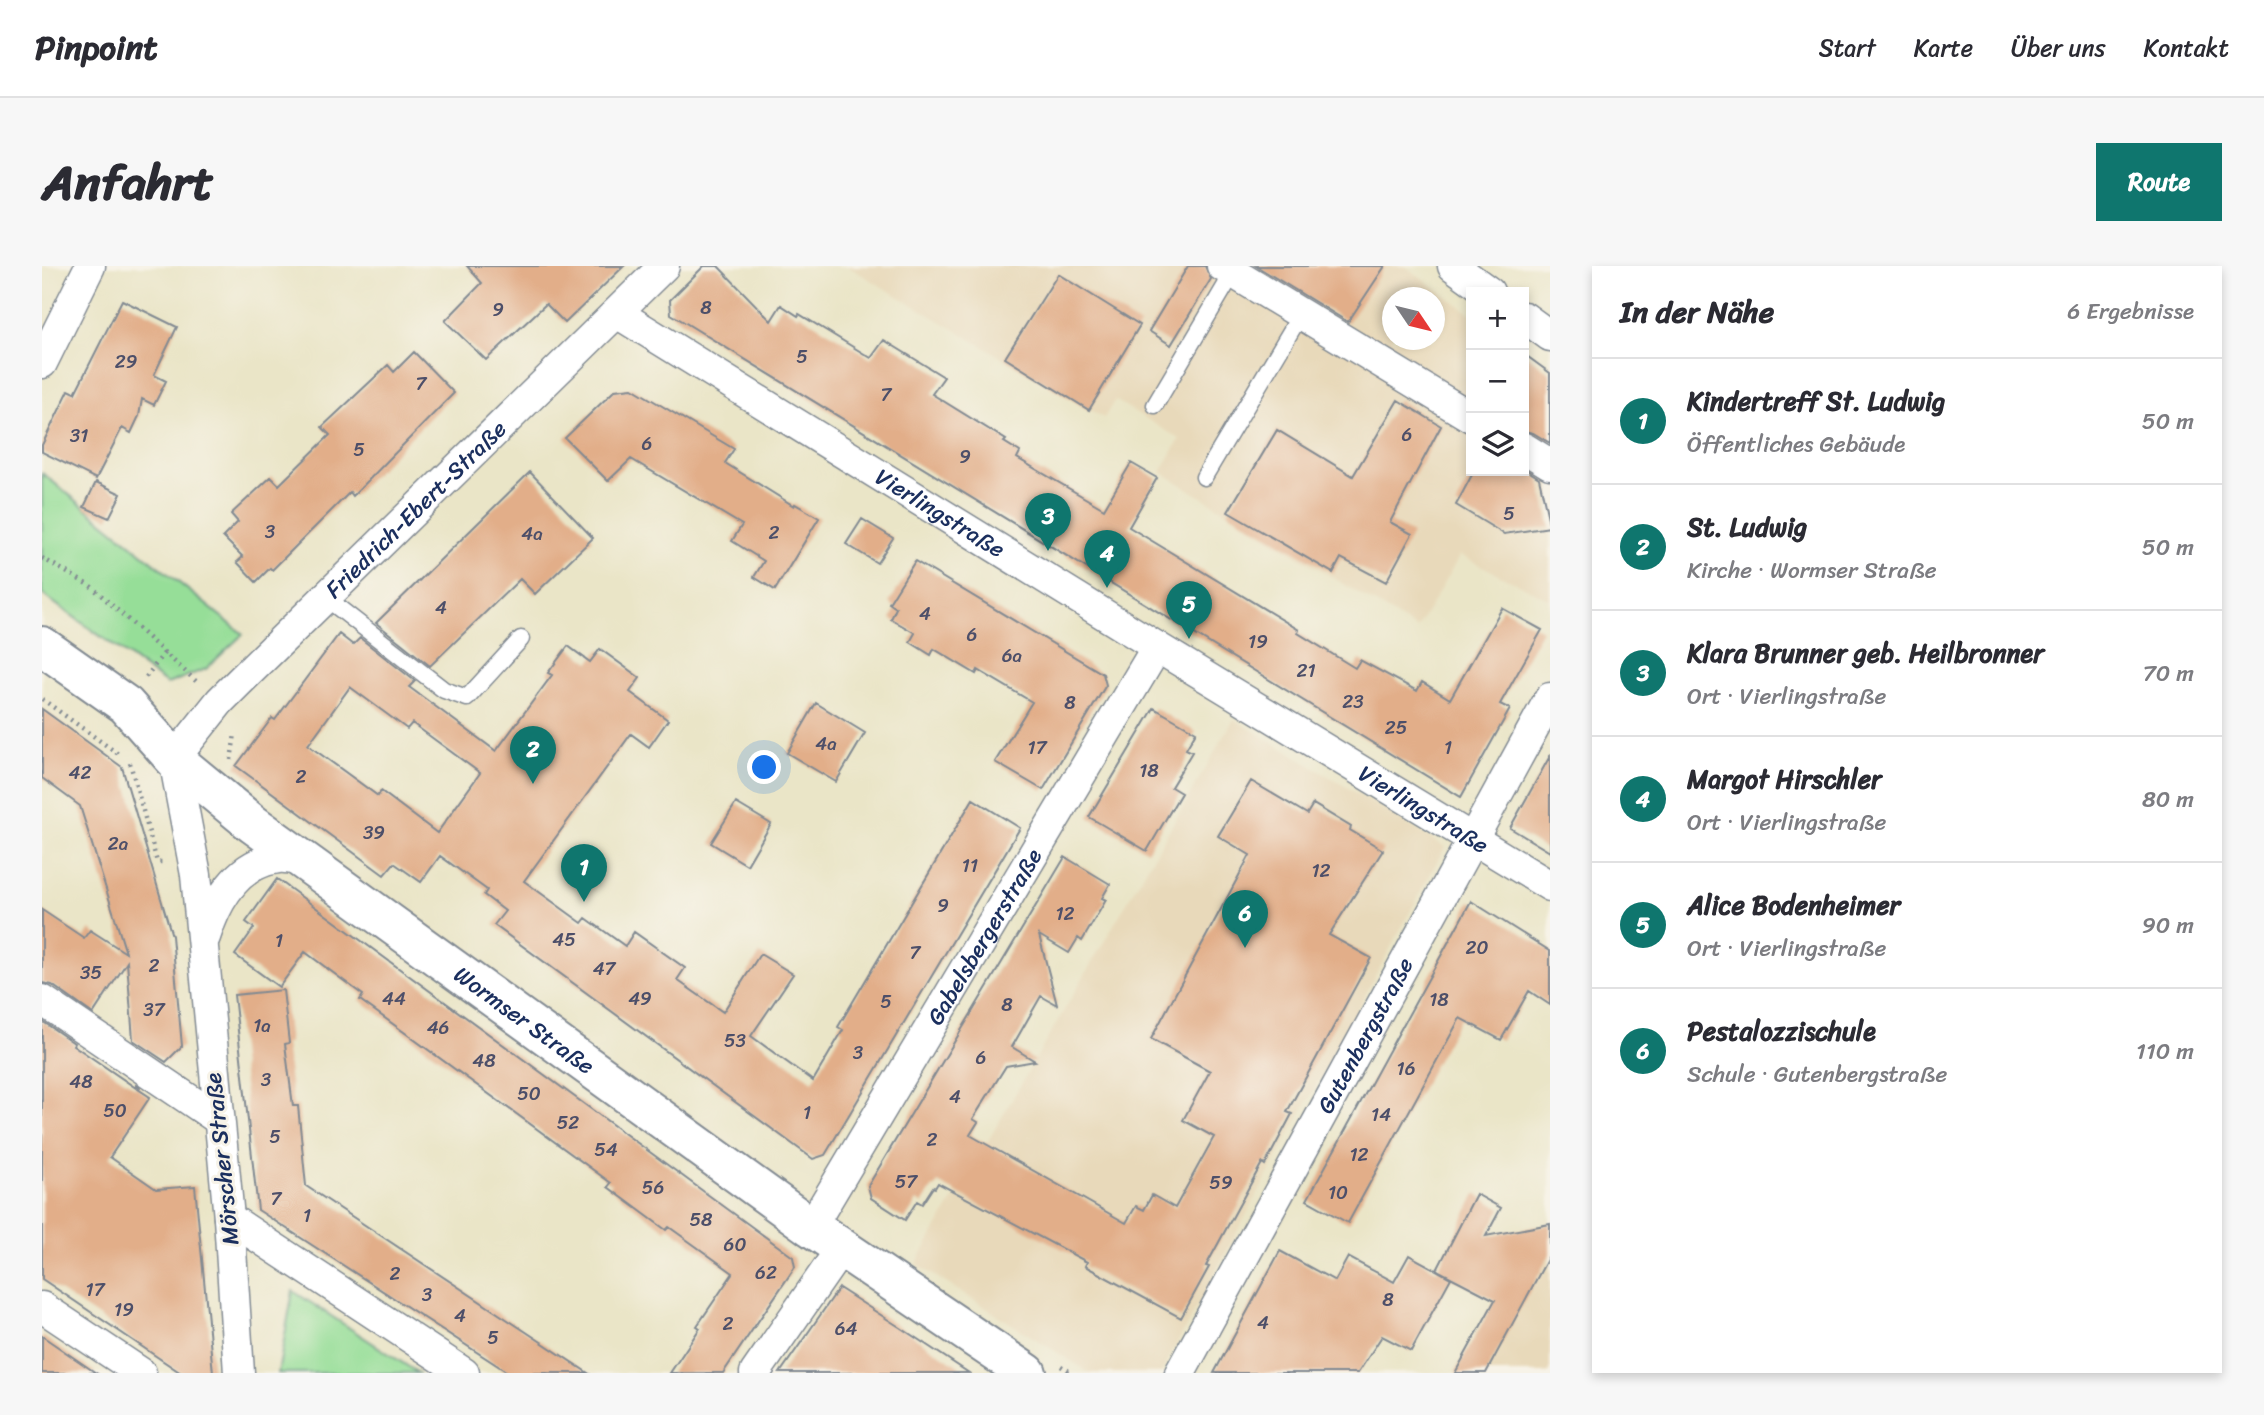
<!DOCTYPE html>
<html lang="de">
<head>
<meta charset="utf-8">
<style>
  body { margin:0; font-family:Sriracha,sans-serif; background:#f7f7f7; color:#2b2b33 }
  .controls { position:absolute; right:21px; top:21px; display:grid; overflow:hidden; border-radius:0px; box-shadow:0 4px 10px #0003 }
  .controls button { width:63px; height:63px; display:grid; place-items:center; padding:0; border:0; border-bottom:2px solid #e1e1e2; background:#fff; color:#2b2b33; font:35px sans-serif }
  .compass { position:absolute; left:1340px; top:21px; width:63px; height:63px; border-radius:50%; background:#fff; box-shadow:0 4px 10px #0003; rotate:125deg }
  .you { position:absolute; left:723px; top:502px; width:24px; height:24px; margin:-18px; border:5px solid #fff; border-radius:50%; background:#1a73e8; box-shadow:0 0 0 10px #1a73e833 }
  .badge { display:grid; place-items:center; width:46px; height:46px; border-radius:50%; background:#0f766e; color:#fff; font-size:23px; font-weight:700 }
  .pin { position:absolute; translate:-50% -58px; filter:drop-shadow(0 2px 4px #0008) }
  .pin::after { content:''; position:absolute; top:37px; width:24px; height:21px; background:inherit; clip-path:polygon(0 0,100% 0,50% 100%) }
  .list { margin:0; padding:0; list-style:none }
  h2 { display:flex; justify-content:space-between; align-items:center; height:91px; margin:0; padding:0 28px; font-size:30px }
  h2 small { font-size:23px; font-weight:400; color:#7c7c81 }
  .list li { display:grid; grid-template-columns:46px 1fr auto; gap:21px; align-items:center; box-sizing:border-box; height:126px; padding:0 28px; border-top:2px solid #e1e1e2 }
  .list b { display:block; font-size:26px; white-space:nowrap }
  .list p { margin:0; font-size:23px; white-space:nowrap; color:#7c7c81 }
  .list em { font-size:23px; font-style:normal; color:#7c7c81 }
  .icon { flex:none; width:38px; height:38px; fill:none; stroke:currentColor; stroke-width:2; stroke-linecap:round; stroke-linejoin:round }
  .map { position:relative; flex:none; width:1508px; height:1107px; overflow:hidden; border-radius:0px }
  header { display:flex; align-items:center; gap:42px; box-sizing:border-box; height:98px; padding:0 35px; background:#fff; border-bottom:2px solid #e1e1e2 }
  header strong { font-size:33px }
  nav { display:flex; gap:38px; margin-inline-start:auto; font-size:24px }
  .intro { display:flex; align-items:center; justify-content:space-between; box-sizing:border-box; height:168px; padding:0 42px }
  h1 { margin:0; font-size:49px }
  .button { padding:18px 32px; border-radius:0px; background:#0f766e; color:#fff; font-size:24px; font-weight:700 }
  main { display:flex; gap:42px; padding:0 42px }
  aside { flex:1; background:#fff; border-radius:0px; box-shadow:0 4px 10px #0003 }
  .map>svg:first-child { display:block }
</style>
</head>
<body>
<header>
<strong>Pinpoint</strong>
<nav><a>Start</a><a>Karte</a><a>Über uns</a><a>Kontakt</a></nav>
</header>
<div class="intro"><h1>Anfahrt</h1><a class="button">Route</a></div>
<main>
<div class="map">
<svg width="1508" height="1107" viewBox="0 0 1508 1107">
  <rect width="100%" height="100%" fill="#f7f3e8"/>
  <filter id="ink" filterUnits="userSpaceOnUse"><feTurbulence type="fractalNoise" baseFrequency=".0143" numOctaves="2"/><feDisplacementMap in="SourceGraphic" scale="14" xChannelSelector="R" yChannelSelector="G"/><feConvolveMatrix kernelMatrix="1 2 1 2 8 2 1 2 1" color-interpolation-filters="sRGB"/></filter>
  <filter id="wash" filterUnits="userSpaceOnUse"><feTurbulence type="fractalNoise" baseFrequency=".00686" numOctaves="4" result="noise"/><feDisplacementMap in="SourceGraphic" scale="28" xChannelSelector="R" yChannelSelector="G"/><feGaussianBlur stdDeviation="1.57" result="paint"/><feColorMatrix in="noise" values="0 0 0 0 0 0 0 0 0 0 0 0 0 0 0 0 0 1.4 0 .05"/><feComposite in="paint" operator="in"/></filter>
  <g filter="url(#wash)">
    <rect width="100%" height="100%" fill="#eae5c7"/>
    <!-- built -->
    <path fill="#e8d9ba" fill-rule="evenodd" d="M805,0H1363L1429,48V205H1482V86L1508,105V334L1418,289L1375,363L1119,206L1138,173L1073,134L1062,152ZM1350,32H1392V74H1350Z
      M1192,453L1403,581L1119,1107H1048L874,998Z
      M1508,990V1107H1445Z"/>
    <!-- green -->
    <path fill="#96de98" stroke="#58867b" stroke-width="2" d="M0,207L201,368L164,403L125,418L0,328Z
      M251,1025L376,1107H236Z"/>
    <g id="blocks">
      <!-- building -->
      <path fill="#e2ae89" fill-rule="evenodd" d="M425,0H582L523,57L504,38L444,94L403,55L440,17Z
        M662,0H676L729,55L739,39L756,50L757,48L829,92L842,74L902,111L890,128L964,174L962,176L978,186L975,192L1062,243L1089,197L1115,212L1087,261L1257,364L1256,367L1313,402L1318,394L1375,425L1380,416L1408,433L1460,342L1500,364L1458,438L1468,443L1419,531L629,48L628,34Z
        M1146,0H1163L1169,13L1129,79L1107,65Z
        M1214,0H1343L1306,56Z
        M1016,8L1098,59L1047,144L963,92Z
        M80,34L135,61L112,109L124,115L112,139L100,133L97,150L89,167L80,162L54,213L0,186V179L27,124L33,127Z
        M372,86L412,127L311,230L308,226L230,304L228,302L214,316L195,296L201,291L181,271L196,256L189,248L229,211L237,219L288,169L280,161L346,99L352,106Z
        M1482,88L1508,107V177L1491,167L1482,165Z
        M590,122L692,183L683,197L752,240L753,238L777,252L733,324L712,311L722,295L690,275L700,259L589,193L566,215L523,172L573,124Z
        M1356,134L1399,160L1348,256L1370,268L1344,316L1299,292L1291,307L1186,246L1235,164L1311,210Z
        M1432,205H1486L1497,212L1508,261L1462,268L1414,239Z
        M488,206L551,272L493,328L478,313L388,400L334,357Z
        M54,216L79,228L67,252L42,241Z
        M820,253L851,272L835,297L804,278Z
        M873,295L1061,408L1064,419L1001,524L953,496L990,436L936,404L934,408L892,383L889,389L868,376L873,367L849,353L854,342L847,337Z
        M297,368L311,379L318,372L373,415L367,421L454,485L510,409L506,407L526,380L548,396L558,383L598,412L588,426L626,454L607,481L589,468L482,615L540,657L544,652L583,680L592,666L643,702L635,714L681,746L718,688L751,708L709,770L771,815L801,764L796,761L931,533L978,562L783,889L771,893L452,659L463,645L442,629L445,624L398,590L379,616L352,597L342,609L194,500L230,452L233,454ZM308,421L365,463L370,457L438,507L395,567L339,525L336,530L266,479Z
        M774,437L823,467L794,516L745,487Z
        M1112,442L1154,466L1144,483L1150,486L1129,521L1139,527L1105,585L1047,551Z
        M0,443L80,501L130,670L140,780L124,796L91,774L85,696L51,748L10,719L0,717V644L42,672L48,664L84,687L38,540L0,512Z
        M1508,490V586L1468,562Z
        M1209,515L1265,548L1271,538L1309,561L1308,564L1341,584L1287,669L1329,692L1245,846L1250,848L1223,899L1220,897L1164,1000L1167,1001L1139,1052L1043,1000L1045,996L896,917L893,922L891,921L880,938L875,935L863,954L829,932L826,920L1023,591L1068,618L1060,632L1064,634L1040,675L1036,672L1027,687L997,669L1015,739L999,730L970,781L993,795L964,800L931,853L936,856L928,869L1084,957L1094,940L1102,944L1110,929L1133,942L1172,871L1141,854L1168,805L1109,773L1208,589L1176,570Z
        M694,537L729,558L705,599L669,577Z
        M235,613L751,991L753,1001L681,1107H628L658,1062L655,1060L691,1007L627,961L624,964L566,921L569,917L318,734L321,729L263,686L237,721L193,689L212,662L204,656Z
        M1429,635L1508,685V739L1487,725L1459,774L1418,752L1306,957L1265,934Z
        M241,724L247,777L243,778L251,840H256L264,920L546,1107H467L216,944L192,729Z
        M0,755L32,777L31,779L94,822V819L98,821L96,823L108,831L68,891L114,923L153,920L171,1107H139L0,1013Z
        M1434,928L1459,942L1444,970L1508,958V988L1444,1107H1413L1453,1034L1395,1004Z
        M1238,985L1293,1015L1306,991L1352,1016L1367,989L1409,1012L1369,1085L1340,1070L1316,1107H1172Z
        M797,1022L859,1062L927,1107H738Z
        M0,1070L54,1107H0Z"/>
    </g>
  </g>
  <g filter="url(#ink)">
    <use href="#blocks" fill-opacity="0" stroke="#828a92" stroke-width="2"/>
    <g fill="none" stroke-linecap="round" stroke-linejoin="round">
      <defs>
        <path id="lane" d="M1113,139L1191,7
          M1162,211L1259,48
          M284,332L402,424L425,432L479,373"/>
        <g id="street">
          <path d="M1180,0L1429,151"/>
          <path d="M1411,0L1447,26"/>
          <path id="s1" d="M575,47L1115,381L1508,620"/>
          <path d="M1482,51L1508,70"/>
          <path d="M0,97L48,0"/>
          <path d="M1482,182L1508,198"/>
          <path d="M163,671C174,636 195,597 236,592C245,591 255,594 264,595"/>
          <path d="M0,734L176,853"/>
          <path d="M187,952L422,1107"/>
          <path id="s2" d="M769,961L1115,381"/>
          <path d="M0,1041L99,1107"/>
          <path id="s3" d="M197,1107L187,952L154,609L132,493L178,435L196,417L622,0"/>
          <path d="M713,1107L799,983"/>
          <path id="s4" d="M1138,1107L1508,432"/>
        </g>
        <g id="secondary">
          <path id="s5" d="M0,380L84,439L132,493L211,558L769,961L985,1107"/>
        </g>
      </defs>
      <!-- lane casing -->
      <use href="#lane" stroke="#828a92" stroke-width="19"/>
      <!-- street casing -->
      <use href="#street" stroke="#828a92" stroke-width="33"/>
      <!-- secondary casing -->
      <use href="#secondary" stroke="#828a92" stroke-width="42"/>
      <!-- path -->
      <path stroke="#828a92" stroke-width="4.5" stroke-dasharray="2 5" stroke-linecap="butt" d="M0,292L50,321L155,416
        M104,411L122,387
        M0,433L79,490
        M189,494L193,468
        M88,497L115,596H123
        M1019,1100L1030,1107"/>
      <!-- lane -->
      <use href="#lane" stroke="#fff" stroke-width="16"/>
      <!-- street -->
      <use href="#street" stroke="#fff" stroke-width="30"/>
      <!-- secondary -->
      <use href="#secondary" stroke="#fff" stroke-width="38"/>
    </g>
  </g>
  <g text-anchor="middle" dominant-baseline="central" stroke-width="6" stroke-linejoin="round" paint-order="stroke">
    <!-- number labels -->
    <g font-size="19" fill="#4d4f69">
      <text x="664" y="41">8</text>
      <text x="456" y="43">9</text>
      <text x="760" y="90">5</text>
      <text x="84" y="95">29</text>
      <text x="379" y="117">7</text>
      <text x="844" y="128">7</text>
      <text x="1365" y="168">6</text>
      <text x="37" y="169">31</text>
      <text x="605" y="177">6</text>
      <text x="317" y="183">5</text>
      <text x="923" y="190">9</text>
      <text x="1467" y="247">5</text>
      <text x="228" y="265">3</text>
      <text x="732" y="266">2</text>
      <text x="490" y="267">4a</text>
      <text x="399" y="341">4</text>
      <text x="883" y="347">4</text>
      <text x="930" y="368">6</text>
      <text x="1216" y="375">19</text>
      <text x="970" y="389">6a</text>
      <text x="1264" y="404">21</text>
      <text x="1311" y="435">23</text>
      <text x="1028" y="436">8</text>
      <text x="1354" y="461">25</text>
      <text x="784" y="477">4a</text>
      <text x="995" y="481">17</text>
      <text x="1406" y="481">1</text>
      <text x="1107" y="504">18</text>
      <text x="38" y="506">42</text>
      <text x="259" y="510">2</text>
      <text x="332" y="566">39</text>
      <text x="76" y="577">2a</text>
      <text x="928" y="599">11</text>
      <text x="1279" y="604">12</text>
      <text x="901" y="639">9</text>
      <text x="1023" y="647">12</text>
      <text x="522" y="673">45</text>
      <text x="237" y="674">1</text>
      <text x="1435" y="681">20</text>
      <text x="873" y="686">7</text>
      <text x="112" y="699">2</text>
      <text x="562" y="702">47</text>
      <text x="49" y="706">35</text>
      <text x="352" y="732">44</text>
      <text x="598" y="732">49</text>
      <text x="1397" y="733">18</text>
      <text x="844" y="735">5</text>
      <text x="965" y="738">8</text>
      <text x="112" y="743">37</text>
      <text x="220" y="759">1a</text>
      <text x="396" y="761">46</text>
      <text x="693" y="774">53</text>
      <text x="816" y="786">3</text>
      <text x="939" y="791">6</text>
      <text x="442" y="794">48</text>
      <text x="1364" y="802">16</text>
      <text x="224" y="813">3</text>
      <text x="39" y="815">48</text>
      <text x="487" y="827">50</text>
      <text x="913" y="830">4</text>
      <text x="73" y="844">50</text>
      <text x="765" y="846">1</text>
      <text x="1339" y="848">14</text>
      <text x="526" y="856">52</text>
      <text x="233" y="870">5</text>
      <text x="890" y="873">2</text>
      <text x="564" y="883">54</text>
      <text x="1317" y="888">12</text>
      <text x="864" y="915">57</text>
      <text x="1179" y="916">59</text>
      <text x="611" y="921">56</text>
      <text x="1296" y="926">10</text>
      <text x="234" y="932">7</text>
      <text x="265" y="949">1</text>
      <text x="659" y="953">58</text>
      <text x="693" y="978">60</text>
      <text x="724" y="1006">62</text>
      <text x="353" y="1007">2</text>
      <text x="53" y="1023">17</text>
      <text x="385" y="1028">3</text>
      <text x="1346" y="1033">8</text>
      <text x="82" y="1043">19</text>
      <text x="418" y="1049">4</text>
      <text x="1221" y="1056">4</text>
      <text x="686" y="1057">2</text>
      <text x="804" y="1062">64</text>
      <text x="451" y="1071">5</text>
    </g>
    <!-- street labels -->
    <g font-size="23" fill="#1b2f5e" stroke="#f7f3e8">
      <text stroke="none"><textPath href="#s3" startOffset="966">Friedrich-Ebert-Straße</textPath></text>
      <text stroke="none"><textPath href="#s1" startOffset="380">Vierlingstraße</textPath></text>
      <text stroke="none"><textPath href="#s1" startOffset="947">Vierlingstraße</textPath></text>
      <text stroke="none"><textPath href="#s2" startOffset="338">Gabelsbergerstraße</textPath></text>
      <text stroke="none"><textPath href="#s5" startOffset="612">Wormser Straße</textPath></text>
      <text stroke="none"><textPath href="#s4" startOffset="385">Gutenbergstraße</textPath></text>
      <text transform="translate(180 893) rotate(-96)">Mörscher Straße</text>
    </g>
  </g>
</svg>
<div class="controls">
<button>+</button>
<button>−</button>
<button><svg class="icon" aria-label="layers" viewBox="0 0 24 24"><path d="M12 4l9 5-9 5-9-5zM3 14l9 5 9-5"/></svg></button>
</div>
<svg class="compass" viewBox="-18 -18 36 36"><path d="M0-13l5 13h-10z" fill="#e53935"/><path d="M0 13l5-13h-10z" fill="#7c7c81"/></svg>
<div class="you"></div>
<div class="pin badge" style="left:542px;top:636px">1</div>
<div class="pin badge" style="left:491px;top:518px">2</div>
<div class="pin badge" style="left:1006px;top:285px">3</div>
<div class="pin badge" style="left:1065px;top:322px">4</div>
<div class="pin badge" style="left:1147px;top:373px">5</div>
<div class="pin badge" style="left:1203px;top:682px">6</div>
</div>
<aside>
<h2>In der Nähe<small>6 Ergebnisse</small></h2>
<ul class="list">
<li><span class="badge">1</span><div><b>Kindertreff St. Ludwig</b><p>Öffentliches Gebäude</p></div><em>50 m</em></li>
<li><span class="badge">2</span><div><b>St. Ludwig</b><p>Kirche · Wormser Straße</p></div><em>50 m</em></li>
<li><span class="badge">3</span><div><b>Klara Brunner geb. Heilbronner</b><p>Ort · Vierlingstraße</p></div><em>70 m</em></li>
<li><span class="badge">4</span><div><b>Margot Hirschler</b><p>Ort · Vierlingstraße</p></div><em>80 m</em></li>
<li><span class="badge">5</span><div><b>Alice Bodenheimer</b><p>Ort · Vierlingstraße</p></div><em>90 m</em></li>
<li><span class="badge">6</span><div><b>Pestalozzischule</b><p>Schule · Gutenbergstraße</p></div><em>110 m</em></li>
</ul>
</aside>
</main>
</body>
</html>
